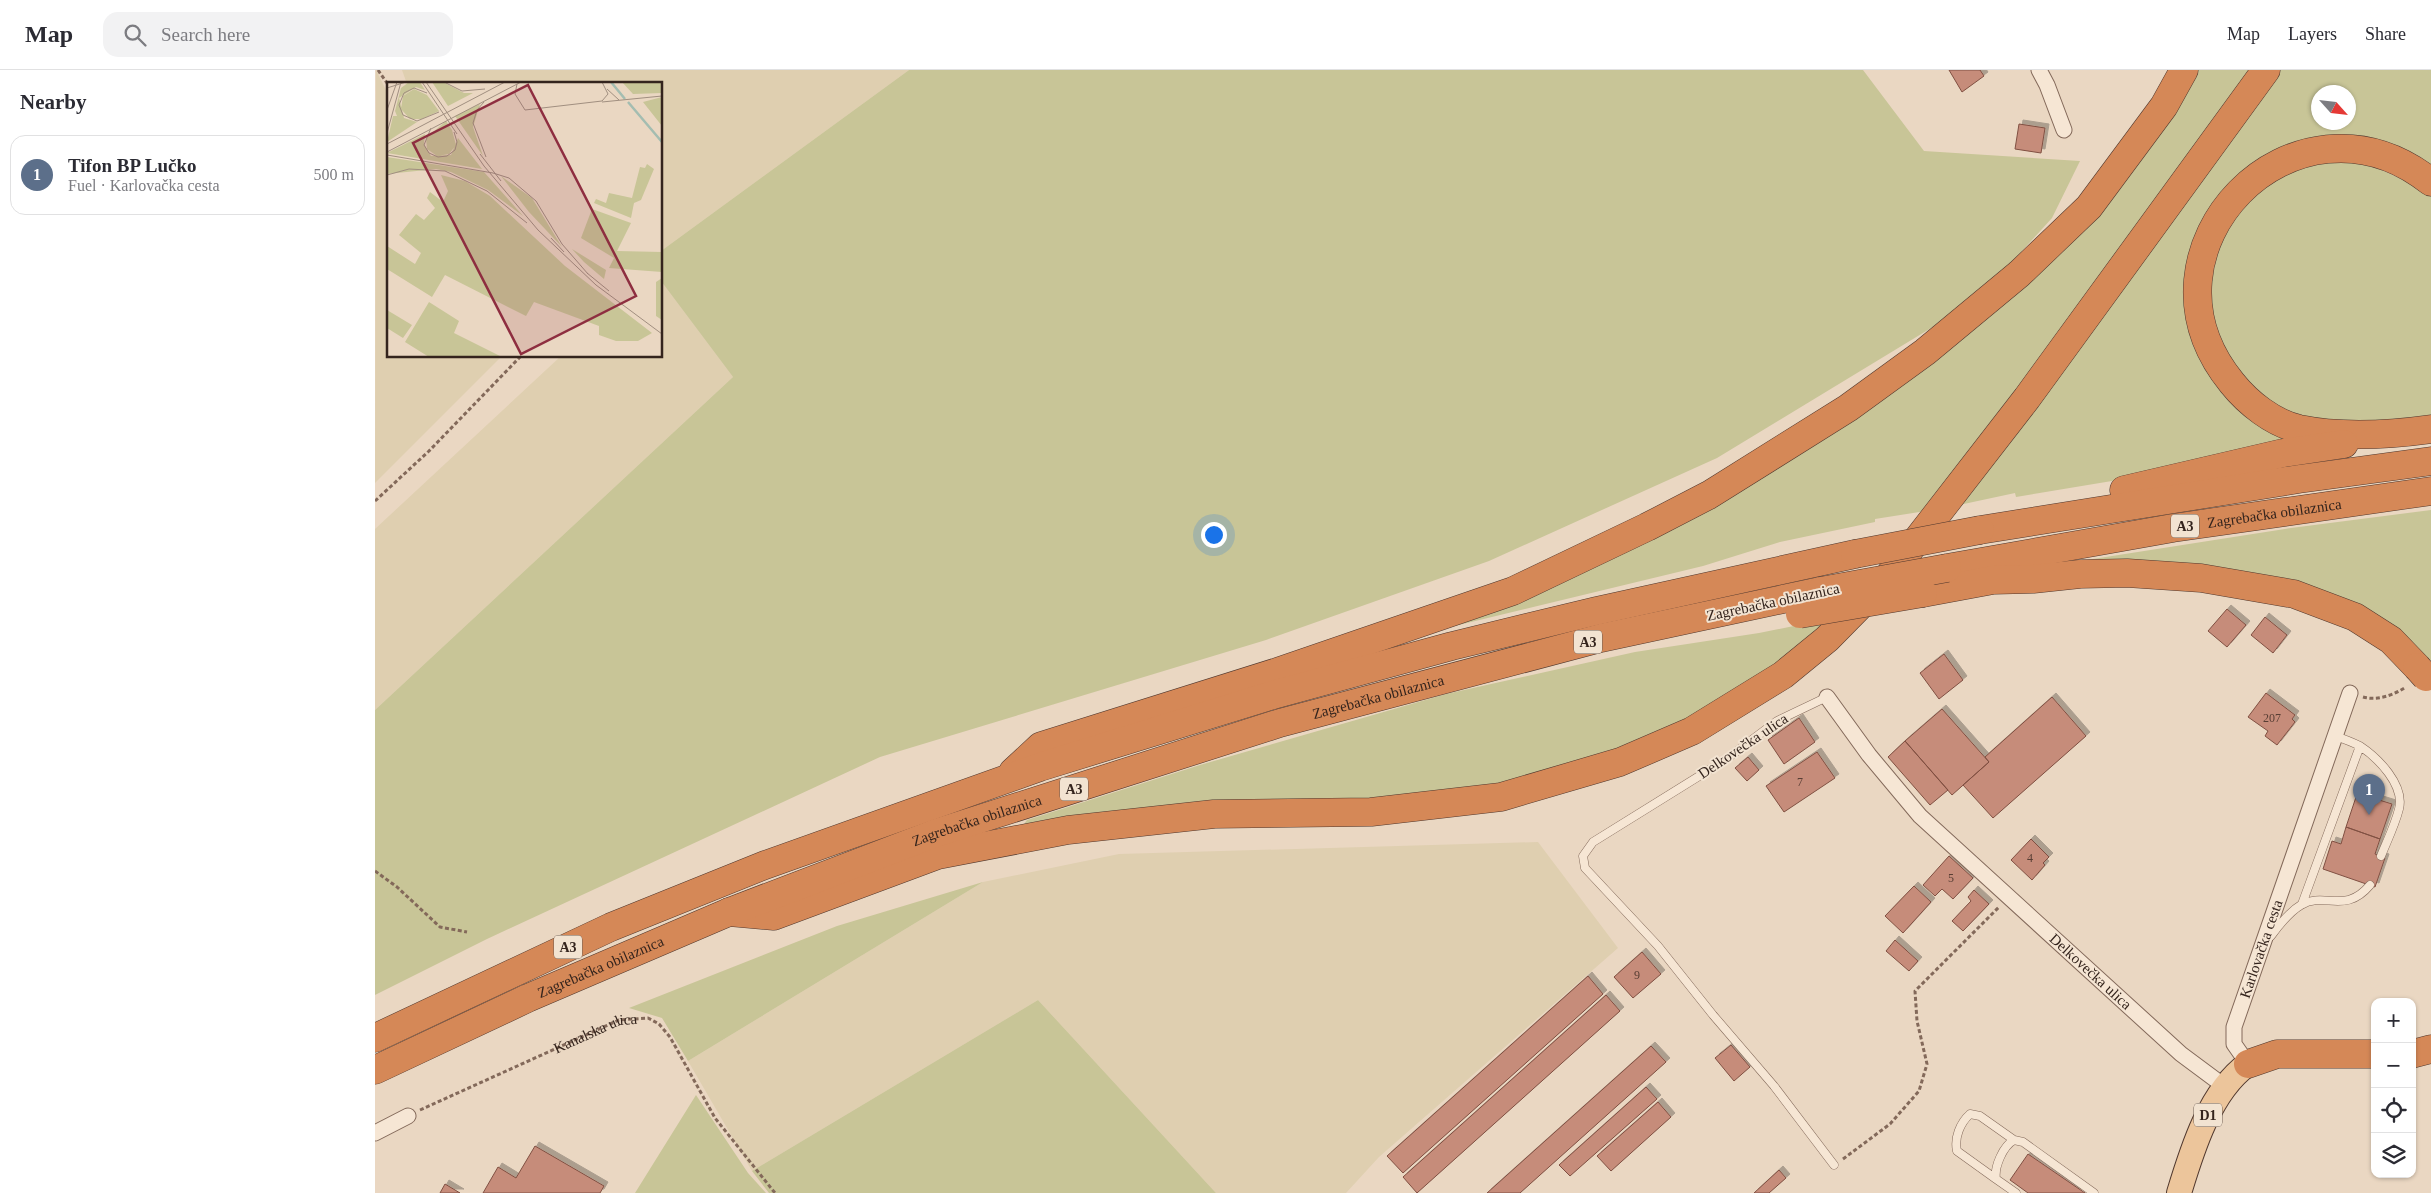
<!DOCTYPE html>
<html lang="en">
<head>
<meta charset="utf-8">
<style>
  body { margin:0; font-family:Georgia,serif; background:#f2f2f3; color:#2b2b33 }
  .controls { position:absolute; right:15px; bottom:15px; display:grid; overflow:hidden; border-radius:10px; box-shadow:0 1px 4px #0004 }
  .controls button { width:45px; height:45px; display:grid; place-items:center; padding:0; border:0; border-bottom:1px solid #e1e1e2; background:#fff; color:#2b2b33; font:25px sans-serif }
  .compass { position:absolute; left:1936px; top:15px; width:45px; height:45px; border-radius:50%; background:#fff; box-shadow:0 1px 4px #0004; rotate:117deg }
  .you { position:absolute; left:838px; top:464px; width:18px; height:18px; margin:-12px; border:4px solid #fff; border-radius:50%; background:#1a73e8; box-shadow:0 0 0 8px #1a73e833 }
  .badge { display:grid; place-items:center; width:32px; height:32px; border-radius:50%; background:#8e2e40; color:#fff; font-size:16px; font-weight:700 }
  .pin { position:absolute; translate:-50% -41px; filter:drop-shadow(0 1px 2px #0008) }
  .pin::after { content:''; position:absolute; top:26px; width:18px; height:15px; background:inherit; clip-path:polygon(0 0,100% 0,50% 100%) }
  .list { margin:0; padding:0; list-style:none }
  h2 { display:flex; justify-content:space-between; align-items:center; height:65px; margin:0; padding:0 20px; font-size:21px }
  h2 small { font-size:16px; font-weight:400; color:#7c7c81 }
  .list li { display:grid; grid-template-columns:32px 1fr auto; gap:15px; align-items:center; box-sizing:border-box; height:80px; margin:0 10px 10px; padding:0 10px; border:1px solid #e1e1e2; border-radius:15px }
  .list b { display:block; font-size:19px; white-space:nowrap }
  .list p { margin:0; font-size:16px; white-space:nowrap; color:#7c7c81 }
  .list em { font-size:16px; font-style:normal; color:#7c7c81 }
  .icon { flex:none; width:28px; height:28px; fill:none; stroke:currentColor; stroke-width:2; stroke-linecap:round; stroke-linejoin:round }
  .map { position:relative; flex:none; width:2056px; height:1123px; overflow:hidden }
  header { display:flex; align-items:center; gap:30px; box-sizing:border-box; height:70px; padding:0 25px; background:#fff; border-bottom:1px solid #e1e1e2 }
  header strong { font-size:24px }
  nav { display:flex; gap:28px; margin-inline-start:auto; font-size:18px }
  .search { width:350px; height:45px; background:#f2f2f3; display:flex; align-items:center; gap:12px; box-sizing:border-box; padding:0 18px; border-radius:15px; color:#7c7c81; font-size:19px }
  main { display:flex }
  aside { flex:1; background:#fff }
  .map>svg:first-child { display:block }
</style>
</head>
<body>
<header>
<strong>Map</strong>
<div class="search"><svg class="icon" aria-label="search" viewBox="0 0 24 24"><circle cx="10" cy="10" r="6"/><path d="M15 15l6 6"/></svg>Search here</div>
<nav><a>Map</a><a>Layers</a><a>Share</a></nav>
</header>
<main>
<aside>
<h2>Nearby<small></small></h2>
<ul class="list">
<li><span class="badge" style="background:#5c6f8a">1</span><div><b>Tifon BP Lučko</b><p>Fuel · Karlovačka cesta</p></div><em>500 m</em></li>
</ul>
</aside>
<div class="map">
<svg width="2056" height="1123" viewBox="0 0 2056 1123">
  <defs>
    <filter id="shadow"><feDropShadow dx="4" dy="-4" stdDeviation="0" flood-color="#0004"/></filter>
  </defs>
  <rect width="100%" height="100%" fill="#ead7c2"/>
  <!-- farmland -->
  <path fill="#dfcfb0" d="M1,0L14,26V286H127L0,413Z
    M27,0H534L286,181V14H32Z
    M286,211L358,307L0,640V459L186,286H286Z
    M1163,772L1243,878L1004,1087L971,1123H841L663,930L377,1101L313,991L608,812L744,784Z"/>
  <!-- green -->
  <path fill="#c8c597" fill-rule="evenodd" d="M534,0H1488L1549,81L1705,91L1677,148L1627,203L1566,252L1342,388L1114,491L891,570L505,687L112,869L0,925V640L358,307L286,211V181Z
    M1820,0H1879L1557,440L1500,449V452L1405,472L1328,496L1063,560L1132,531L1601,254Z
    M1902,0H2056V103L2009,78L1869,103L1814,248L1920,370L1773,405L1641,427L1640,423L1584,435ZM1944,22H1974V52H1944Z
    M1979,87L2056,123V348L1944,353L1906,340L1862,307L1832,236L1847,157L1907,99Z
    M2056,440V590L2053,592L1999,549L1686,494L1916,458Z
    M1458,548L1410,588L1335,638L1249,679L1092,723L649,754L652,750L671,744L825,695L1071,624L1260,582L1384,563Z
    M608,812L313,991L287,948L254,938L462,856Z
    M663,930L841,1123H394L377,1101Z
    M321,1025L373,1103L391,1123H260Z"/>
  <!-- building -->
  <path fill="#c68c7a" stroke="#805042" filter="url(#shadow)" d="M1574,0H1605L1609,6L1587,22Z
    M1644,54L1670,58L1666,83L1640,79Z
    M1852,539L1871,555L1852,577L1833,561Z
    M1890,547L1912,565L1898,583L1876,565Z
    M1569,584L1588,610L1564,629L1545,603Z
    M1891,623L1920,645L1917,649L1920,652L1902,675L1890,666L1893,661L1873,647Z
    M1677,627L1711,666L1618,748L1588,715L1614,692L1610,687Z
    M1567,639L1614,692L1577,725L1530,671Z
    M1424,648L1440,672L1409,694L1393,670Z
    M1530,671L1573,720L1555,735L1513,687Z
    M1442,682L1460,708L1409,742L1391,716Z
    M1373,687L1384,700L1372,711L1360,698Z
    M1989,714H1996L2001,718V729L2017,734L2005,769L1971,757L1984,718Z
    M1971,757L2005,769L2000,784L2010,788L2000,817L1948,799L1957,771L1966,774Z
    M1656,769L1674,787L1668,793L1670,795L1657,810L1636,790Z
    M1574,786L1598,808L1578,829L1567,819L1560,826L1548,815Z
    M1539,816L1556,832L1528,863L1510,846Z
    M1599,820L1614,834L1588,861L1577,851L1596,831L1593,827Z
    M1520,870L1543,891L1534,901L1511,881Z
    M1267,882L1286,904L1258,928L1239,907Z
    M1213,906L1228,924L1028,1103L1012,1086Z
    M1231,925L1245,941L1042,1123L1028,1107Z
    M1356,975L1375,997L1359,1011L1340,988Z
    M1276,976L1291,992L1145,1123H1112Z
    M1271,1017L1282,1029L1195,1106L1184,1095Z
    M1283,1032L1296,1047L1236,1101L1222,1086Z
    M160,1076L229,1116L225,1123H108L123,1097L141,1108Z
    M1653,1084L1710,1123H1653L1635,1110Z
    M1404,1100L1411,1108L1394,1123H1379Z
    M70,1114L85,1123H65Z"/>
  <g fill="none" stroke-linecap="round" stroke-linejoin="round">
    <defs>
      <path id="lane" d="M1452,627L1402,651L1350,690L1218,772L1208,786L1210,798L1283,876L1338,945L1399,1016L1459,1095
        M1960,666C1969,669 1977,672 1985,676C2003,688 2030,715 2024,739C2020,755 2012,771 2006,786
        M1927,834L1985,676
        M1896,866C1904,855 1914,842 1926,835C1950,821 1970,845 1995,815
        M1621,1109L1582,1081C1579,1068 1585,1053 1595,1044L1605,1046L1639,1070
        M1641,1123L1621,1109C1619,1097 1628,1076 1639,1070L1648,1072L1719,1123"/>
      <g id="street">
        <path d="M1664,0L1672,15L1689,60"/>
        <path id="s2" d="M1452,627L1494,685L1545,746L1806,984L1849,1016"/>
        <path id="s3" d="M1873,994L1859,974V957L1975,623"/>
        <path d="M0,1063L33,1046"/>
      </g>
      <path id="primary" d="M1804,1123C1817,1080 1835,1021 1873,994"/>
      <g id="highway">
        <path d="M2056,112C1920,4 1748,180 1857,313C1873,333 1898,353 1924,359C1968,368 2013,365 2056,359"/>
        <path d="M1749,420L1908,383L1969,374"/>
        <path d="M1605,460L1924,409L2056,391"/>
        <path id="s4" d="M1572,498L1798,458L2056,421"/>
        <path d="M1548,523L1618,510L1658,509L1705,504L1752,503L1826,508L1919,524L1980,547L2016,570L2042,597"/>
        <path d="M638,702L666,676L902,602L1138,521L1272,457L1334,425L1473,338L1550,282L1644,204L1714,137L1789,36L1809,0"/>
        <path d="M354,842L399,846L563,785L693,760L839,744L996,742L1126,727L1245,692L1317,661L1408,605L1452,569L1514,506L1652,328L1891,0"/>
        <path d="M0,968L236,857L390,795L665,697L898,625L1077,576L1221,541L1480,484"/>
        <path d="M2037,984L2056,979"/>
        <path d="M1873,994L1902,984H2000"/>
        <path id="s5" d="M0,1000L153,928L354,842L561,763L905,653L1226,568L1446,521"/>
      </g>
    </defs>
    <!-- lane casing -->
    <use href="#lane" stroke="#83695a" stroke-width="9"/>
    <!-- street casing -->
    <use href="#street" stroke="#83695a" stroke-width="17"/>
    <!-- primary casing -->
    <use href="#primary" stroke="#51382e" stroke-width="26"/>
    <!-- highway casing -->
    <use href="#highway" stroke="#51382e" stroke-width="29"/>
    <!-- path -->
    <g stroke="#83695a" stroke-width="3" stroke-dasharray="4 2.5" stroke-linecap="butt">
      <path d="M3,0L14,16"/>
      <path d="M0,431L54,381L146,286"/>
      <path d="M1988,627C2002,631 2019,625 2031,617"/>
      <path d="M0,801L22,817L65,857L92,862"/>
      <path id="s1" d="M45,1040L244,950L273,948L284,954L295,967L340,1048L400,1123"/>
      <path d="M1468,1089L1515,1054L1544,1021L1552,994L1542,951L1540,921L1624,837"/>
    </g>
    <!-- lane -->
    <use href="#lane" stroke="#f6e6d4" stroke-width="8"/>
    <!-- street -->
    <use href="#street" stroke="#f6e6d4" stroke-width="15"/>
    <!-- primary -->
    <use href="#primary" stroke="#ecc59b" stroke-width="24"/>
    <!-- highway -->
    <use href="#highway" stroke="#d58857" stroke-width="28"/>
    <defs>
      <path id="highway-bridge" d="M1480,484L1605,460
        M1446,521L1572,498
        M1425,544L1548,523
        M2042,597L2051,607"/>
    </defs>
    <!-- highway-bridge casing -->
    <use href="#highway-bridge" stroke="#51382e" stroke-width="29" stroke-linecap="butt"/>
    <!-- highway-bridge -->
    <use href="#highway-bridge" stroke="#d58857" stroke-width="28"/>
  </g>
  <g text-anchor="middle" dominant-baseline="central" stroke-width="4" stroke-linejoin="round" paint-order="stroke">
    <!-- number labels -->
    <g font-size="12" fill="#583e34">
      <text x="1897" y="648">207</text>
      <text x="1425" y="712">7</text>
      <text x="1655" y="788">4</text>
      <text x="1576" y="808">5</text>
      <text x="1262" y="905">9</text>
    </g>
    <!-- shield labels -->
    <g fill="#f2e3d1" stroke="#6d5d53" stroke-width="1">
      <rect x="1796" y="444.5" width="28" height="23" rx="4"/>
      <rect x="1199" y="560.5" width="28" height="23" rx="4"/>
      <rect x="685" y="707.5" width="28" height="23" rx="4"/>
      <rect x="179" y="865.5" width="28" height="23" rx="4"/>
      <rect x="1819" y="1033.5" width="28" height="23" rx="4"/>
    </g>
    <g font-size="14" font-weight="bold" fill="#34241d">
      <text x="1810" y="456">A3</text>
      <text x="1213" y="572">A3</text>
      <text x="699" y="719">A3</text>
      <text x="193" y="877">A3</text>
      <text x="1833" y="1045">D1</text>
    </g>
    <!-- street labels -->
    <g font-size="15" fill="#34241d" stroke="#f2e3d1">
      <text stroke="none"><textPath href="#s4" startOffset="332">Zagrebačka obilaznica</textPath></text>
      <text transform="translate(1398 532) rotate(-12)">Zagrebačka obilaznica</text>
      <text stroke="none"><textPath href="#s5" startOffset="1072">Zagrebačka obilaznica</textPath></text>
      <text transform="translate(1368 676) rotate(-34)">Delkovečka ulica</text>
      <text stroke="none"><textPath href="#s5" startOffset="652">Zagrebačka obilaznica</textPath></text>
      <text stroke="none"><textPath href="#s3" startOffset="124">Karlovačka cesta</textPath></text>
      <text stroke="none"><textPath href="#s5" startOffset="248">Zagrebačka obilaznica</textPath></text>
      <text stroke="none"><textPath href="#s2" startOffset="382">Delkovečka ulica</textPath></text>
      <text stroke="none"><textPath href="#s1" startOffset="192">Kanalska ulica</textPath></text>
    </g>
  </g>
  <!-- overview -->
  <g transform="translate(12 12)">
    <rect width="275" height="275" fill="#ead7c2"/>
    <path d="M22,0H33L38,8L29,5L12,16L17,36L30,40L0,60L6,34H10L8,29L14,6ZM45,0H56L77,11H86L61,24ZM235,0H275V11L246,12ZM27,7L40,13L52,29L35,37H23L14,27L16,14ZM275,15V44L256,20ZM93,22L86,45L96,74L68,34ZM59,39L65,48L69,63L62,72L50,74L40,67L39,56ZM38,52L37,62L44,74L64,73L71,56L95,87L0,71ZM0,75L97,90L136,134L101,108L64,90L49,87L0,92ZM260,82L267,87L254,118L247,121L244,136L207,121L209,117L219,121L222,111L245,116L253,85L258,86ZM54,93L78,99L103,114L178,184L265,251L251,259H229L212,253V244L147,220L139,234L58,193L45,215L0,187V164L28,182L34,171L12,153L29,132L37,138L48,126L40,116L43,110L56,120L61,109ZM114,94L145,116L175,165L142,130ZM205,127L244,141L230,169L275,170V190L222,186L227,176L194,156ZM185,167L219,188L217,197L197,180ZM275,196V238L269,234V200ZM42,220L72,239L67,251L115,275H42L18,260ZM0,228L25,243L16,256L0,246Z" fill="#c8c597"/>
    <path fill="none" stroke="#a4bdb1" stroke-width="2.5" d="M224,0L238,17M241,20L275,60"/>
    <path fill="none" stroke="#a18f80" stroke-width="1" d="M35,0L70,52M39,0L97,84L151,148L209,203L275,252M57,0L75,9L98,7M130,2L128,12L138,28M0,6L19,0M220,7L232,18M40,11L27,6L17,11L12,23L16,33L30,39L52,30M97,20L90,28L86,41L99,75M215,20L275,14M0,28L10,0M138,28L215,19L221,12L215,0M44,46L37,63L42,71L51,75L60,74L68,68L70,60L67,50M0,51L14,0M0,62L118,0M0,70L134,0M93,72L114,99M0,73L106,91L122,96L149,119L175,162L201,192M0,93L22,87L58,89L100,109L140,141M164,156L177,170M200,191L222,209"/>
    <path fill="#8e2e40" fill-opacity="0.15" stroke="#8e2e40" stroke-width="2.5" d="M141,3L249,214L134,272L26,61Z"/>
    <rect width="275" height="275" fill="none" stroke="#34241d" stroke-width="2.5"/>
  </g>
</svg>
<div class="controls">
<button>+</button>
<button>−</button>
<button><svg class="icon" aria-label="locate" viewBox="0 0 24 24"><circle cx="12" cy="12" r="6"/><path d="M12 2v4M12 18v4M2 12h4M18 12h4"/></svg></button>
<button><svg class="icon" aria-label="layers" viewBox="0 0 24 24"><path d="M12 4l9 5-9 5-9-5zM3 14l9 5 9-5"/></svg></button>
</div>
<svg class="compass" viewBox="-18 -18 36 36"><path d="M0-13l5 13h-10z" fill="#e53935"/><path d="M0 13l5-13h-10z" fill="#7c7c81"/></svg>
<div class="you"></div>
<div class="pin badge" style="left:1994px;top:745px;background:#5c6f8a">1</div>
</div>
</main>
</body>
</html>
